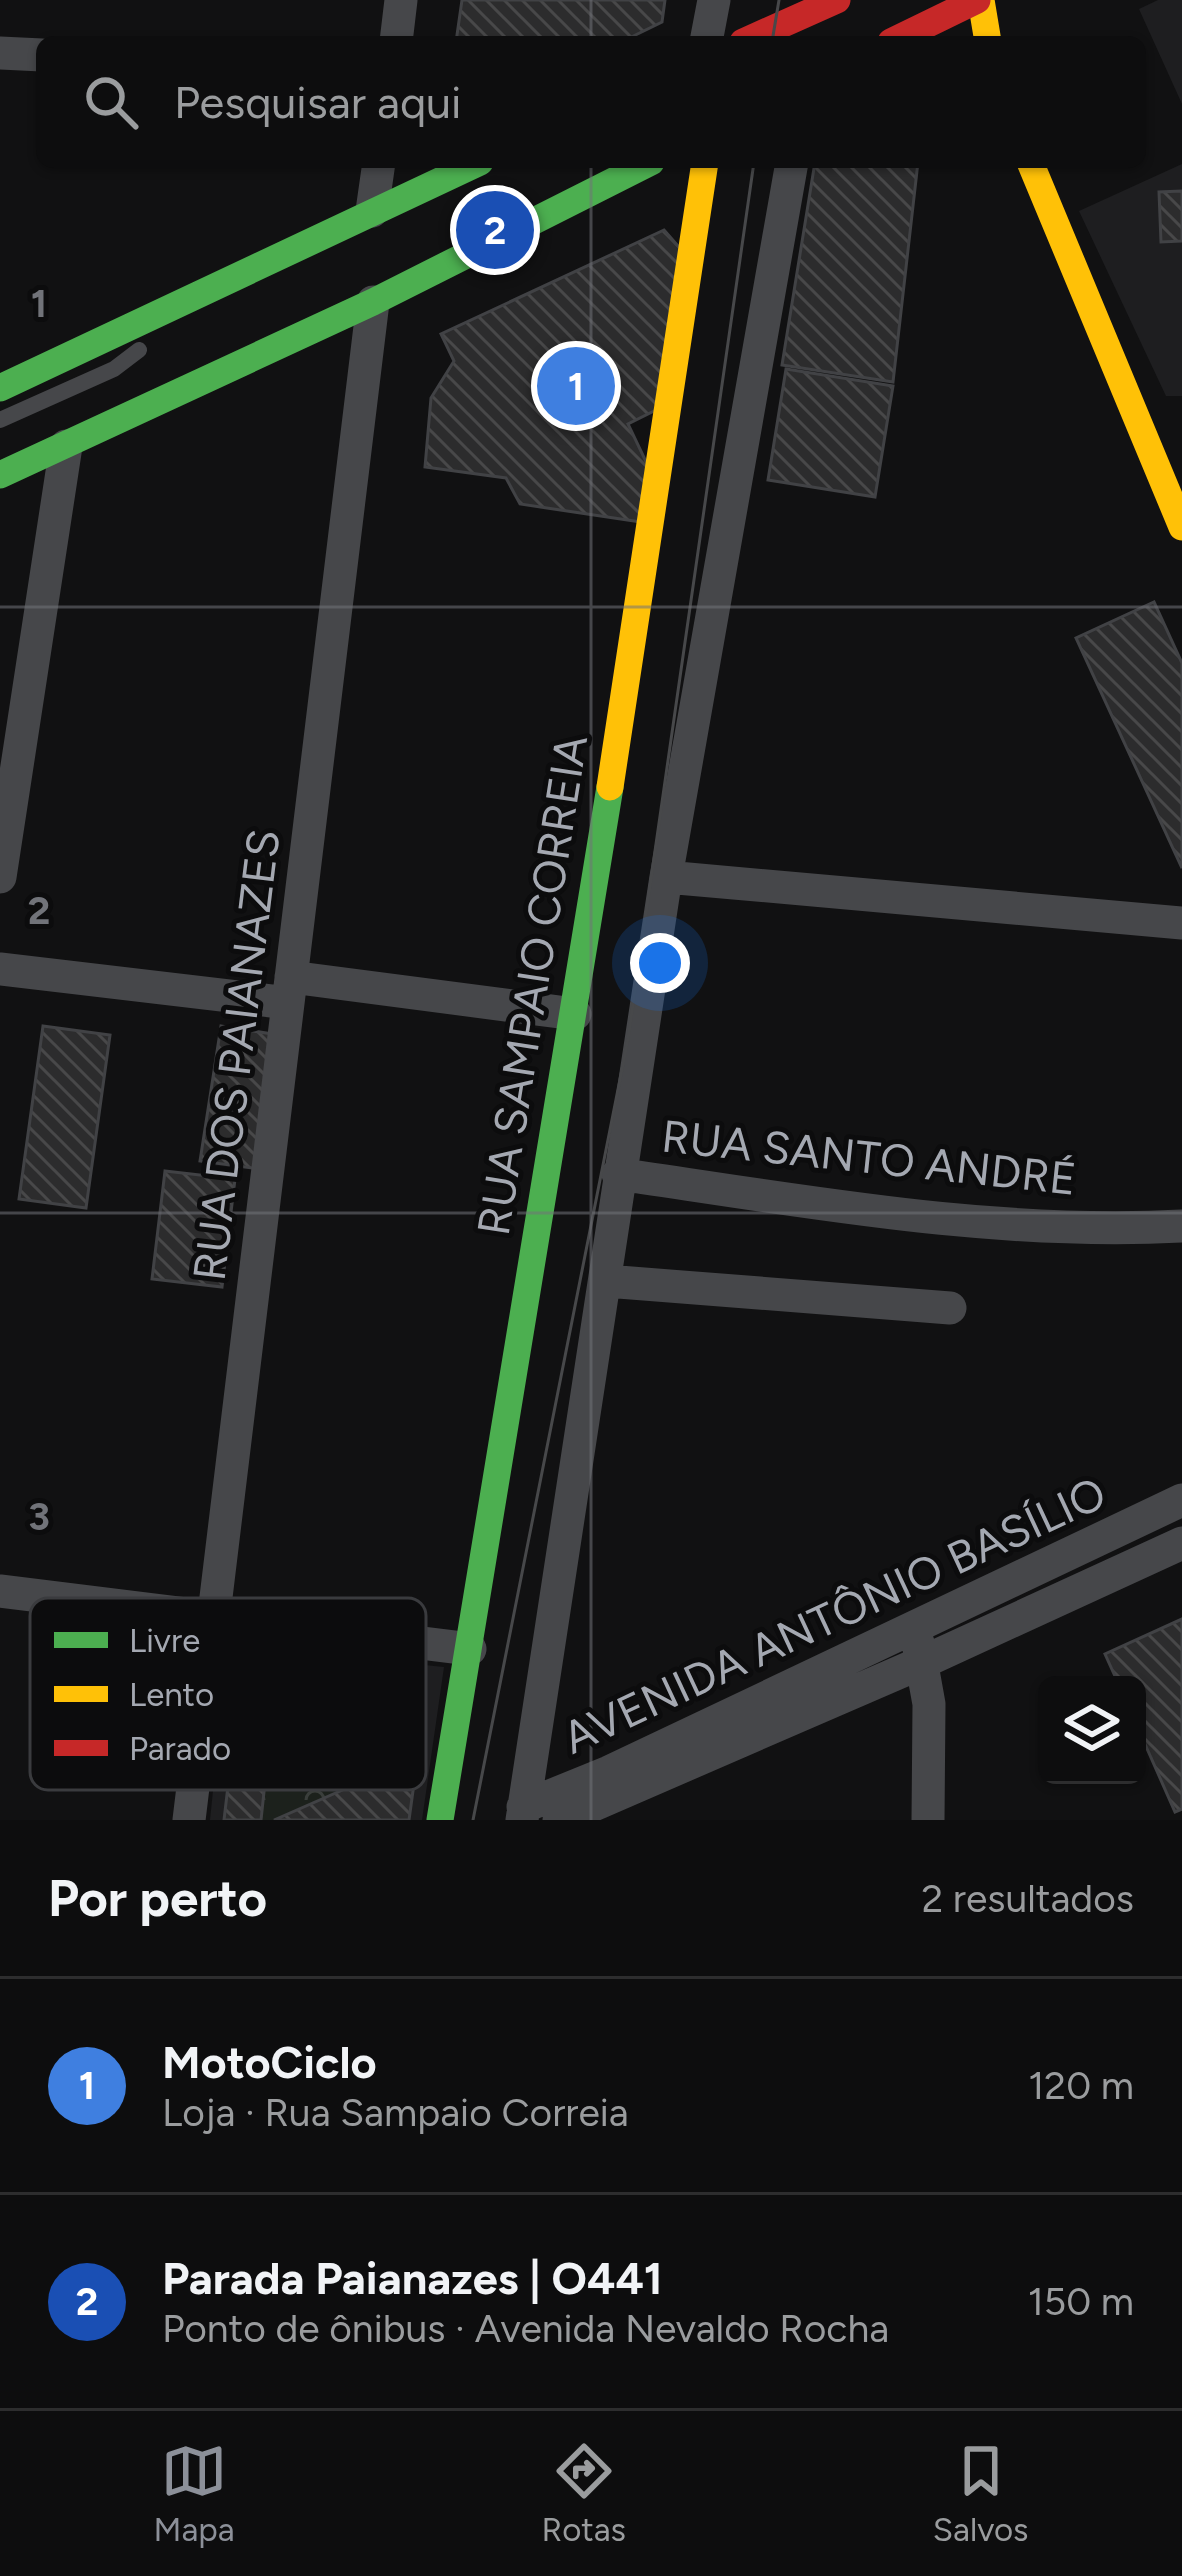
<!DOCTYPE html>
<html lang="pt">
<head>
<meta charset="utf-8">
<style>
  body { margin:0; font-family:Figtree,sans-serif; background:#161617; color:#f1f3f6 }
  .controls { position:absolute; right:36px; bottom:36px; display:grid; overflow:hidden; border-radius:18px; box-shadow:0 3px 9px #0004 }
  .controls button { width:108px; height:108px; display:grid; place-items:center; padding:0; border:0; border-bottom:3px solid #2d2d2e; background:#0d0d0e; color:#f1f3f6; font:60px sans-serif }
  .you { position:absolute; left:660px; top:963px; width:42px; height:42px; margin:-30px; border:9px solid #fff; border-radius:50%; background:#1a73e8; box-shadow:0 0 0 18px #1a73e833 }
  .badge { display:grid; place-items:center; width:78px; height:78px; border-radius:50%; background:#8c9099; color:#fff; font-size:39px; font-weight:700 }
  .pin { position:absolute; translate:-50% -50%; border:6px solid #fff; box-shadow:0 3px 12px #0006 }
  .list { margin:0; padding:0; list-style:none }
  h2 { display:flex; justify-content:space-between; align-items:center; height:156px; margin:0; padding:0 48px; font-size:51px }
  h2 small { font-size:39px; font-weight:400; color:#9a9c9e }
  .list li { display:grid; grid-template-columns:78px 1fr auto; gap:36px; align-items:center; box-sizing:border-box; height:216px; padding:0 48px; border-top:3px solid #2d2d2e }
  .list b { display:block; font-size:45px; white-space:nowrap }
  .list p { margin:0; font-size:39px; white-space:nowrap; color:#9a9c9e }
  .list em { font-size:39px; font-style:normal; color:#9a9c9e }
  .icon { flex:none; width:66px; height:66px; fill:none; stroke:currentColor; stroke-width:2; stroke-linecap:round; stroke-linejoin:round }
  .map { position:relative; flex:none; width:1182px; height:1820px; overflow:hidden }
  .search { position:absolute; background:#0d0d0e; box-shadow:0 3px 9px #0004; left:36px; right:36px; top:36px; height:132px; display:flex; align-items:center; gap:30px; box-sizing:border-box; padding:0 42px; border-radius:18px; color:#9a9c9e; font-size:45px }
  .sheet { height:588px; background:#0d0d0e }
  nav { display:flex; justify-content:space-around; align-items:center; box-sizing:border-box; height:168px; border-top:3px solid #2d2d2e; background:#0d0d0e; font-size:33px; color:#9a9c9e }
  nav a { display:grid; justify-items:center; gap:6px }
  nav .on { color:#8c9099 }
  .map>svg:first-child { display:block }
</style>
</head>
<body>
<div class="map">
<svg width="1182" height="1820" viewBox="0 0 1182 1820">
  <defs>
    <pattern id="park-crowns" width="20" height="18" patternUnits="userSpaceOnUse" patternTransform="scale(3)"><rect width="20" height="18" fill="#1c211c"/><path d="M2 6a3 3 0 1 1 6 0M12 15a3 3 0 1 1 6 0" fill="none" stroke="#3a3e3b"/></pattern>
    <pattern id="building-back-hatch" width="6" height="6" patternUnits="userSpaceOnUse" patternTransform="scale(3)"><rect width="6" height="6" fill="#2c2c2d"/><path d="M-1 5l2 2M0 0l6 6M5-1l2 2" fill="none" stroke="#484849"/></pattern>
  </defs>
  <rect width="100%" height="100%" fill="#111112"/>
  <!-- built -->
  <path fill="#1e1e20" d="M1158,0H1182V104L1139,9Z
    M1182,164V396H1166L1079,211Z
    M228,1645L444,1667L422,1820H210Z"/>
  <!-- park -->
  <path fill="url(#park-crowns)" d="M266,1773L356,1784L274,1820H261Z"/>
  <!-- building -->
  <path fill="url(#building-back-hatch)" stroke="#414245" stroke-width="3" d="M462,0H665L662,22L621,42H456Z
    M815,162H918L893,382L782,365Z
    M1182,191V241L1161,242L1159,192Z
    M664,230L685,254L658,409L628,424L649,468L641,522L520,504L506,478L425,467L431,398L454,361L441,334Z
    M786,369L893,386L875,497L768,480Z
    M1154,602L1182,663V868L1076,638Z
    M43,1026L110,1035L86,1208L19,1199Z
    M221,1026L279,1035L259,1169L200,1161Z
    M165,1171L235,1179L222,1287L152,1279Z
    M1182,1619V1809L1175,1812L1137,1726V1685H1119L1105,1654Z
    M363,1672L407,1678L394,1766L416,1769L409,1820H274L356,1784L358,1765L350,1764Z
    M230,1769L266,1773L261,1820H224Z"/>
  <g fill="none" stroke-linecap="round" stroke-linejoin="round">
    <!-- lane -->
    <path stroke="#46474a" stroke-width="16" d="M0,420L114,369L139,350"/>
    <!-- street -->
    <path stroke="#46474a" stroke-width="33" d="M396,42L401,0
      M706,42L714,0
      M0,53L42,55
      M372,211L379,162
      M0,877L66,446
      M666,877L1182,923
      M0,969L288,1003
      M291,977L575,1014
      M618,1174C805,1201 992,1236 1182,1226
      M606,1281L950,1308
      M0,1591L470,1649
      M918,1643L929,1704L928,1820
      M523,1807L609,1772L1182,1500
      M189,1820L373,302
      M522,1820L666,877L792,162
      M559,1820L923,1662L1182,1543"/>
    <!-- fast -->
    <path stroke="#4caf50" stroke-width="27" d="M0,388L480,162
      M0,475L373,302L651,162
      M440,1820L610,787"/>
    <!-- slow -->
    <path stroke="#ffc107" stroke-width="27" d="M981,0L988,42
      M1030,162L1182,527
      M610,787L705,162"/>
    <!-- jam -->
    <path stroke="#c62828" stroke-width="27" d="M743,42L837,0
      M891,42L977,0"/>
    <!-- tram -->
    <path stroke="#47484a" stroke-width="3" d="M772,42L779,0
      M473,1820L628,1039L754,162"/>
  </g>
  <!-- grid -->
  <path fill="none" stroke="#717379" stroke-width="3" stroke-opacity="0.55" d="M591,0V42M591,162V1820M0,607H1182M0,1213H1182"/>
  <g text-anchor="middle" dominant-baseline="central" stroke-width="10" stroke-linejoin="round" paint-order="stroke">
    <!-- street labels -->
    <g font-size="45" fill="#a4a8b1" stroke="#0c0c0d">
      <text transform="translate(532 985) rotate(-81)">RUA SAMPAIO CORREIA</text>
      <text transform="translate(236 1055) rotate(-83)">RUA DOS PAIANAZES</text>
      <text transform="translate(869 1157) rotate(6)">RUA SANTO ANDRÉ</text>
      <text transform="translate(834 1615) rotate(-25)">AVENIDA ANTÔNIO BASÍLIO</text>
    </g>
  </g>
  <!-- legend -->
  <rect x="30" y="1598" width="396" height="192" rx="18" fill="#0c0c0d" stroke="#3a3b3e" stroke-width="3"/>
  <rect x="54" y="1632" width="54" height="16" fill="#4caf50"/>
  <rect x="54" y="1686" width="54" height="16" fill="#ffc107"/>
  <rect x="54" y="1740" width="54" height="16" fill="#c62828"/>
  <g font-size="33" fill="#a4a8b1">
    <text x="129" y="1652">Livre</text>
    <text x="129" y="1706">Lento</text>
    <text x="129" y="1760">Parado</text>
  </g>
  <g font-size="39" text-anchor="middle" font-weight="bold" fill="#717379" stroke="#0c0c0d" stroke-width="10" stroke-linejoin="round" paint-order="stroke">
    <text x="39" y="317">1</text>
    <text x="39" y="924">2</text>
    <text x="39" y="1530">3</text>
  </g>
</svg>
<div class="controls">
<button><svg class="icon" aria-label="layers" viewBox="0 0 24 24"><path d="M12 4l9 5-9 5-9-5zM3 14l9 5 9-5"/></svg></button>
</div>
<div class="you"></div>
<div class="pin badge" style="left:576px;top:386px;background:#3f7fe0">1</div>
<div class="pin badge" style="left:495px;top:230px;background:#1a4fb4">2</div>
<div class="search"><svg class="icon" aria-label="search" viewBox="0 0 24 24"><circle cx="10" cy="10" r="6"/><path d="M15 15l6 6"/></svg>Pesquisar aqui</div>
</div>
<section class="sheet">
<h2>Por perto<small>2 resultados</small></h2>
<ul class="list">
<li><span class="badge" style="background:#3f7fe0">1</span><div><b>MotoCiclo</b><p>Loja · Rua Sampaio Correia</p></div><em>120 m</em></li>
<li><span class="badge" style="background:#1a4fb4">2</span><div><b>Parada Paianazes | O441</b><p>Ponto de ônibus · Avenida Nevaldo Rocha</p></div><em>150 m</em></li>
</ul>
</section>
<nav>
<a class="on"><svg class="icon" aria-label="map" viewBox="0 0 24 24"><path d="M3 6l6-2 6 2 6-2v14l-6 2-6-2-6 2zM9 4v14M15 6v14"/></svg>Mapa</a>
<a><svg class="icon" aria-label="directions" viewBox="0 0 24 24"><path d="M12 3l9 9-9 9-9-9zM9 14v-3h6M13 9l2 2-2 2"/></svg>Rotas</a>
<a><svg class="icon" aria-label="saved" viewBox="0 0 24 24"><path d="M7 4h10v16l-5-4-5 4z"/></svg>Salvos</a>
</nav>
</body>
</html>
